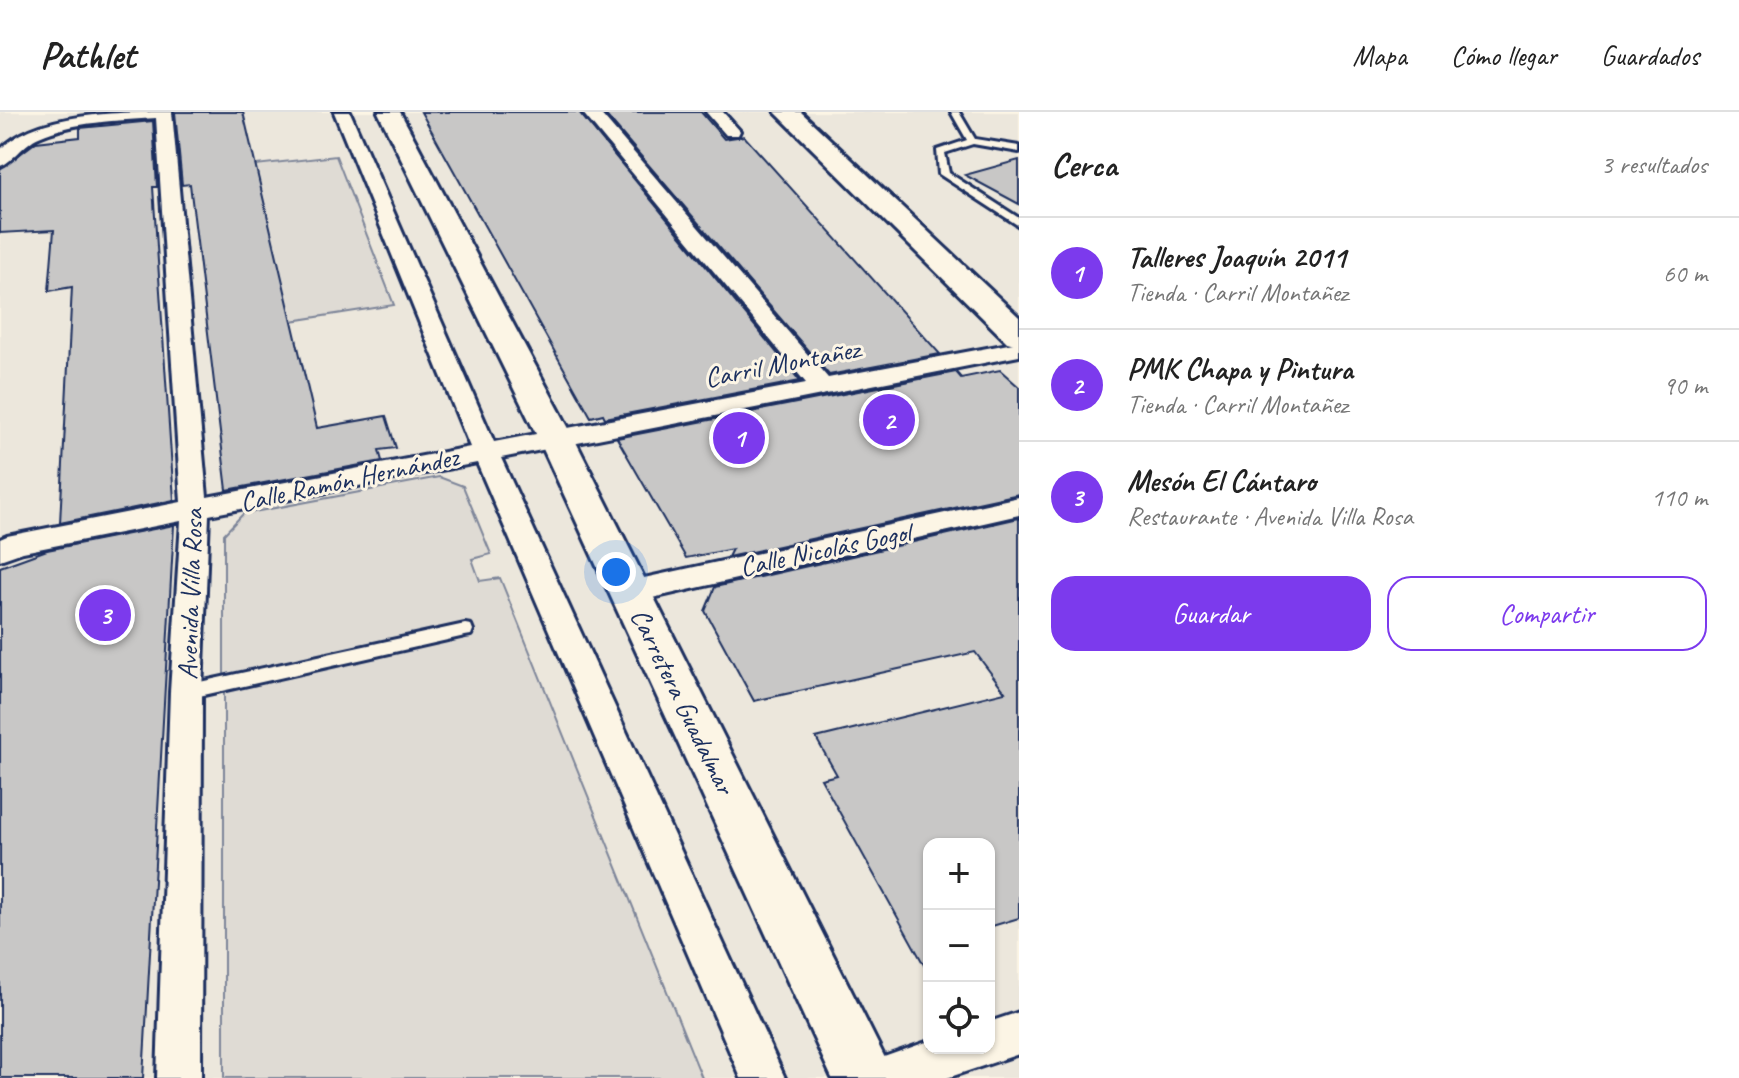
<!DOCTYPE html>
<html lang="es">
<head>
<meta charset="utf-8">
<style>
  body { margin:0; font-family:Caveat,sans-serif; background:#f2f2f2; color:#222 }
  .controls { position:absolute; right:24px; bottom:24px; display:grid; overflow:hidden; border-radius:16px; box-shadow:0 2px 6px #0004 }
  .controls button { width:72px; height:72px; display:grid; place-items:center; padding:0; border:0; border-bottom:2px solid #e0e0e0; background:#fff; color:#222; font:40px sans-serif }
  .you { position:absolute; left:616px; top:460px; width:28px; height:28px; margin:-20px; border:6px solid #fff; border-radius:50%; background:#1a73e8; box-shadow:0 0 0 12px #1a73e833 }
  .badge { display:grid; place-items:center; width:52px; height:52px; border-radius:50%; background:#7c3aed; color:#fff; font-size:26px; font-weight:700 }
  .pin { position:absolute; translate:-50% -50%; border:4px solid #fff; box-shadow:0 2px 8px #0006 }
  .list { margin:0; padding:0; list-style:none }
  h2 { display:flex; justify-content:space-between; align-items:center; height:104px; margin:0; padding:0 32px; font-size:34px }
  h2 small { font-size:26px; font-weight:400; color:#767676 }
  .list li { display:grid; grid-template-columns:52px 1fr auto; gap:24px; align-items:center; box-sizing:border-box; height:112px; padding:0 32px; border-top:2px solid #e0e0e0 }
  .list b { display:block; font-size:30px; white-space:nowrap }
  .list p { margin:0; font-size:26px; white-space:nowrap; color:#767676 }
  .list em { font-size:26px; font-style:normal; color:#767676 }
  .actions { display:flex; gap:16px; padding:24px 32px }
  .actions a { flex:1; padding:18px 0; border:2px solid #7c3aed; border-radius:24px; text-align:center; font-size:28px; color:#7c3aed }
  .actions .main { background:#7c3aed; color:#fff }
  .icon { flex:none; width:44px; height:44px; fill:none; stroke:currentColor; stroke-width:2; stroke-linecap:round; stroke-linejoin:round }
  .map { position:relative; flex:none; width:1019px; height:966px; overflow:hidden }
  header { display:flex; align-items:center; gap:48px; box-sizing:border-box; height:112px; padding:0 40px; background:#fff; border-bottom:2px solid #e0e0e0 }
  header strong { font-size:38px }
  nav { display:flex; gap:44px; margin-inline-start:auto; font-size:28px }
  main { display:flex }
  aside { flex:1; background:#fff }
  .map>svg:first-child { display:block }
</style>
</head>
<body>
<header>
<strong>Pathlet</strong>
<nav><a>Mapa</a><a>Cómo llegar</a><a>Guardados</a></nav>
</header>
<main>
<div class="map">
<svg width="1019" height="966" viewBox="0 0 1019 966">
  <rect width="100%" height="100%" fill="#fcf5e5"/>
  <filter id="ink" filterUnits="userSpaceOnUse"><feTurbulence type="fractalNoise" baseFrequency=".0125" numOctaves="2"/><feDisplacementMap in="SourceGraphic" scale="16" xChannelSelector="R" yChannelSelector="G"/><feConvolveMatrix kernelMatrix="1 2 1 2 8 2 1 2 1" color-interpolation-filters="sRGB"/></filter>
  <g filter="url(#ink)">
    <!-- built -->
    <path fill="#ece7dc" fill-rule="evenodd" d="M0,0H1019V966H0ZM929,732H989V936H929Z"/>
    <!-- green -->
    <path fill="#dfdbd4" stroke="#7d8599" stroke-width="2" d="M336,44L394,193L291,209L255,53Z
      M439,365L463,374L491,442L472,447L480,469L500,466L702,966H224V422L243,402Z"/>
    <!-- building -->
    <path fill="#c8c7c6" stroke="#1b2f5e" stroke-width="2" d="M175,0H243L317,316L386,304L396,336L379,338L382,349L227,378L190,72L182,73Z
      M421,0H579L800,269L605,306L603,302L591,305Z
      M603,0H701L724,27L744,24L940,242L829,263Z
      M153,9L157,75H153L174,388L60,411L72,175L49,179L54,118L0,121V57L36,30L80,25V16Z
      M1019,48V92L965,63Z
      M1000,258L1019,275V382L728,445L732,437L686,446L617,326L956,260L961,266Z
      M1019,406V806L989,815V732H929V862L821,667L837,663L816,626L1005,580L975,540L754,589L705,499L715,475Z
      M174,413L143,966H0V455L47,438Z"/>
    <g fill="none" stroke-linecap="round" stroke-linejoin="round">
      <defs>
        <path id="lane" d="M951,0H959L975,27L1019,34V40L973,32L945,41L949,61L1019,106V114L939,62L937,38L967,28Z
          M465,512L471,513L473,518L471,523L465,524L186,587L180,585L177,580L180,575L186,573Z"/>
        <path id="street" d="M172,0L207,385L470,335L334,0H350L494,330L806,271L582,0H599L828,266L1019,230V244L501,346L785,966H741L477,351L209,403L202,580L201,966H157L170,580L181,409L23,440L0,448V427L7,424L181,390L156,6C117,9 75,9 39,25C24,31 12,51 0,54V38C36,0 121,0 172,0Z
          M706,0H723L740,19L738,23H726Z
          M1019,385V403L630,491L619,488L615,480L619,472L630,469Z
          M1019,900V942L947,966H860L867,951L929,929V936H989V910Z"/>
        <path id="secondary" d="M378,0H400L574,326L895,966H832L538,326Z"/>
        <path id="highway" d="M775,0H801L1019,205V233L1007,230Z"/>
      </defs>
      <!-- lane casing -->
      <use href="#lane" stroke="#1b2f5e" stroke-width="6"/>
      <!-- street casing -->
      <use href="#street" stroke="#1b2f5e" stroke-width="6"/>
      <!-- secondary casing -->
      <use href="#secondary" stroke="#1b2f5e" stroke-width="6"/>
      <!-- highway casing -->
      <use href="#highway" stroke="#1b2f5e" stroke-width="6"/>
      <!-- lane -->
      <use href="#lane" fill="#fcf5e5" fill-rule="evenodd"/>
      <!-- street -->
      <use href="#street" fill="#fcf5e5" fill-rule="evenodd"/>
      <!-- secondary -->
      <use href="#secondary" fill="#fcf5e5" fill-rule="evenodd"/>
      <!-- highway -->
      <use href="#highway" fill="#fcf5e5" fill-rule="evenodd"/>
    </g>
  </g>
  <g text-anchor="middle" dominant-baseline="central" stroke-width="6" stroke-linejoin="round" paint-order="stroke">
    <!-- street labels -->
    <g font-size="28" fill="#1b2f5e" stroke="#fcf5e5">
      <text transform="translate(782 251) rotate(-11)">Carril Montañez</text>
      <text transform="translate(349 367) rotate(-12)">Calle Ramón Hernández</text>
      <text transform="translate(825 437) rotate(-12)">Calle Nicolás Gogol</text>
      <text transform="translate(190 482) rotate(-88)">Avenida Villa Rosa</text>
      <text transform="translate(683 589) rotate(64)">Carretera Guadalmar</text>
    </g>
  </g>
</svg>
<div class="controls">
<button>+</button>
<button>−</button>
<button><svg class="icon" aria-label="locate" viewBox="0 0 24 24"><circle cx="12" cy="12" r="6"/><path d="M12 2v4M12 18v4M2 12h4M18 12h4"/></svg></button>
</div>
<div class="you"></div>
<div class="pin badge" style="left:739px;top:326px">1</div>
<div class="pin badge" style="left:889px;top:308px">2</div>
<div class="pin badge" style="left:105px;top:503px">3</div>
</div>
<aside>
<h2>Cerca<small>3 resultados</small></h2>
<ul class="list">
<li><span class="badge">1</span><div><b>Talleres Joaquín 2011</b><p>Tienda · Carril Montañez</p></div><em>60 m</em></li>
<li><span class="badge">2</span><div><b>PMK Chapa y Pintura</b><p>Tienda · Carril Montañez</p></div><em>90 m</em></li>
<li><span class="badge">3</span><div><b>Mesón El Cántaro</b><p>Restaurante · Avenida Villa Rosa</p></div><em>110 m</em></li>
</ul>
<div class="actions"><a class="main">Guardar</a><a>Compartir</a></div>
</aside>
</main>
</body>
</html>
